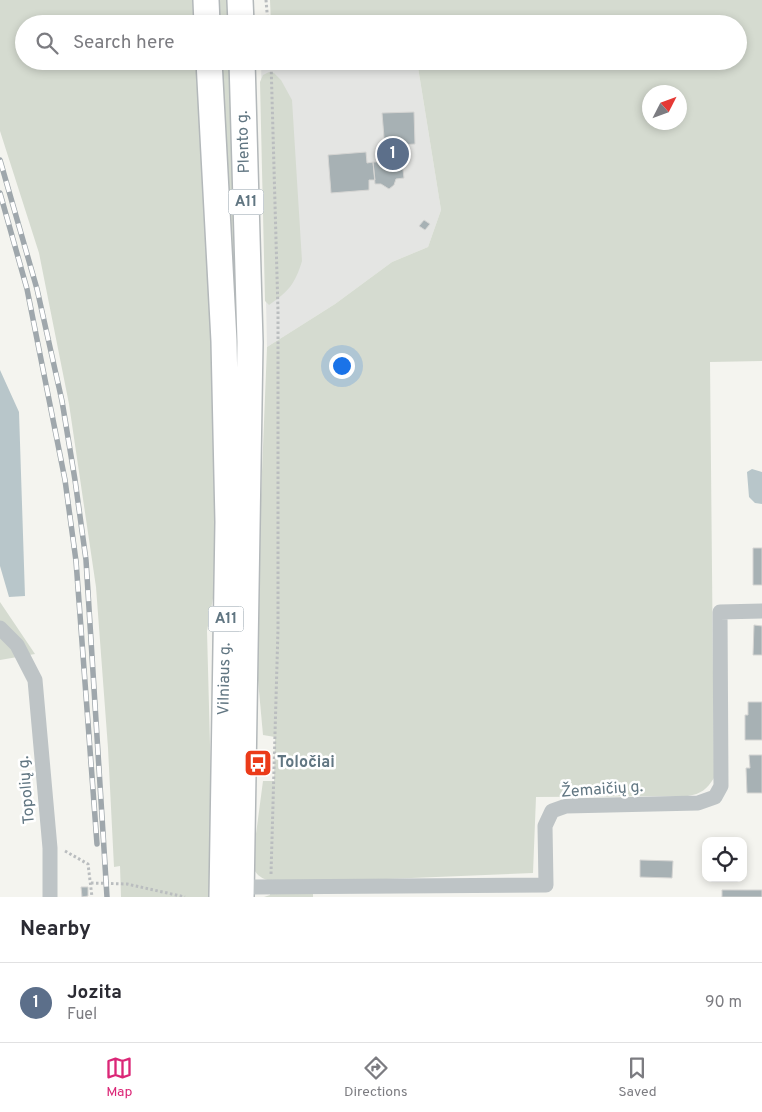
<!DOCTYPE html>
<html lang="en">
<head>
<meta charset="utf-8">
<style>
  body { margin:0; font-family:Overpass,sans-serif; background:#f2f2f3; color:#2b2b33 }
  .controls { position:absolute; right:15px; bottom:15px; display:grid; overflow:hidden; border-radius:10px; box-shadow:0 2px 8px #0003 }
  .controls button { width:45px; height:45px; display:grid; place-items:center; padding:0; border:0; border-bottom:1px solid #e1e1e2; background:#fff; color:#2b2b33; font:25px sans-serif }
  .compass { position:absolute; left:642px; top:85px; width:45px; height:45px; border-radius:50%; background:#fff; box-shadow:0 2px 8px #0003; rotate:48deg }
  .you { position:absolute; left:341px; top:365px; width:18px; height:18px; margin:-12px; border:4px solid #fff; border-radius:50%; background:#1a73e8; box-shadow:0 0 0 8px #1a73e833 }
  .badge { display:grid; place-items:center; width:32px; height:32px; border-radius:50%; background:#db2777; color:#fff; font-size:16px; font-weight:700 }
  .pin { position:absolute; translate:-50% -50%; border:2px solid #fff; box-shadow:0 1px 5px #0006 }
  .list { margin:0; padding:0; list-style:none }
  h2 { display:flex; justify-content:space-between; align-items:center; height:65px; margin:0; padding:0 20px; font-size:21px }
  h2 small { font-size:16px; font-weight:400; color:#7c7c81 }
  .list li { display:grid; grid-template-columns:32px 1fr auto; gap:15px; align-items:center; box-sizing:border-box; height:80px; padding:0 20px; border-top:1px solid #e1e1e2 }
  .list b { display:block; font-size:19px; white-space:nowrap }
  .list p { margin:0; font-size:16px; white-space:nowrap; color:#7c7c81 }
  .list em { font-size:16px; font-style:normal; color:#7c7c81 }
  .icon { flex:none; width:28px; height:28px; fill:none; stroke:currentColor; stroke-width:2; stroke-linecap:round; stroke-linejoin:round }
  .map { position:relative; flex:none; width:762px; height:897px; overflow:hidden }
  .search { position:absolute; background:#fff; box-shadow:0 2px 8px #0003; left:15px; right:15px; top:15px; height:55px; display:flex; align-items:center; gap:12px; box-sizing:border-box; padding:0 18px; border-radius:28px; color:#7c7c81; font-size:19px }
  .sheet { height:145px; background:#fff }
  nav { display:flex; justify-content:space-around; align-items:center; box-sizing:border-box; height:70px; border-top:1px solid #e1e1e2; background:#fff; font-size:14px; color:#7c7c81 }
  nav a { display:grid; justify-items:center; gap:2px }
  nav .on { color:#db2777 }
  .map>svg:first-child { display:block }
</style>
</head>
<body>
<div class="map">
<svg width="762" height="897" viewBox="0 0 762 897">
  <rect width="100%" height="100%" fill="#f4f4ef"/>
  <!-- built -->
  <path fill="#e4e5e3" d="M261,61H417L441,210L428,247L392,262L335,304L267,347Z"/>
  <!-- green -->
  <path fill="#d5dbd0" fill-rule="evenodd" d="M0,0H193L195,24H24V61H198L211,201L218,571L207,631L214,897H121L120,866L114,867L108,748L96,587L69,404L39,253L0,131Z
    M214,0H229L231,24H216Z
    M270,0H762V361L710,362L714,778C707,789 701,794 688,796L536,797L533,873L313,882V897H264L270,895V881C260,878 255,874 252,864L263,781H274L275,737L263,735L255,647L267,347L335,304L392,262L428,247L441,210L417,61H738V24H271ZM650,92H680V122H650Z
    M218,61H232L240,347L234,350Z
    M269,72L274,73L281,80L292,100L302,261C295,284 289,291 269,305L265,301L260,82L263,75Z
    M0,602L35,654L0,660Z"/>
  <!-- water -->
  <path fill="#b8c6ca" d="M0,370L19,412L25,596L9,597L0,566Z
    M752,469L762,472V504L755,503L749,497L747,472Z"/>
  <!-- building -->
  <path fill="#a7b1b4" stroke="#d5d5d3" d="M414,112L415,144L400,145L404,178L396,179L394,185L389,189L381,184H375L373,162H386L382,113Z
    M366,152L367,163L373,162L375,180H369V190L331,193L328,155Z
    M424,220L430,224L425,230L419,226Z
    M753,548H762V585H753Z
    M754,625L762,626V655H753Z
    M748,702H762V740H745V715H748Z
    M749,755H762V793H747L746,768H750Z
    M640,860L673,861L672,878L640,877Z
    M81,887H88V896L82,897Z
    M722,890H762V897H722Z"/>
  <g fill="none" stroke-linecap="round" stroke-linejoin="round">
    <defs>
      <path id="trunk" d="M206,0L207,24
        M240,0L241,24
        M209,61L224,341L228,522L222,897
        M241,897L250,342L242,61"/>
    </defs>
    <!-- trunk casing -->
    <use href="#trunk" stroke="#b3b8ba" stroke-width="28"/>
    <!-- path -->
    <path stroke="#babdbf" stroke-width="3" stroke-dasharray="2.5 2.5" stroke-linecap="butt" d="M266,0L268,24
      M65,851L88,864L92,897
      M271,874L278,629V311L271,61
      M91,883L127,884L185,897"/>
    <!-- minor -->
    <path stroke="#bec4c6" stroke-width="15" d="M0,628L17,645L35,680L50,848V897
      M242,887L546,885L545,826L552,811L566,806L698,803L715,797L721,786L720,612L762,611"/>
    <!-- trunk -->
    <use href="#trunk" stroke="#fff" stroke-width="25"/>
    <defs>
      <path id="rail" d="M0,160L37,289L62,401L75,480L86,560L107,897
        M0,193L27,289L65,480L76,561L97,844"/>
    </defs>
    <!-- rail casing -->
    <use href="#rail" stroke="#9fa7ac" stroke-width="5.5"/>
    <!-- rail -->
    <use href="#rail" stroke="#fff" stroke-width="4" stroke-dasharray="11" stroke-linecap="butt"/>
  </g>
  <!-- icons -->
  <defs>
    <symbol id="bus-square" viewBox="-11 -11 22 22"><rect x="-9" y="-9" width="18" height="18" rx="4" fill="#eb3b19" stroke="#fff"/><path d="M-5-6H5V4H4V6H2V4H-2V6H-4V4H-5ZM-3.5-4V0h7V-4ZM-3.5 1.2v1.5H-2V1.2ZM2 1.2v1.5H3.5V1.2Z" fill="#fff"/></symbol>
  </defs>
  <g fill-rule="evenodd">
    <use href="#bus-square" x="242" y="747" width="32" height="32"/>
  </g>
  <g text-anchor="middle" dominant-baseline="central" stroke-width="5" stroke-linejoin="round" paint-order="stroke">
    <!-- shield labels -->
    <g fill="#fff" stroke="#909fa8" stroke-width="1">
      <rect x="228.5" y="189.5" width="35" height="25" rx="4"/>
      <rect x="208.5" y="606.5" width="35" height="25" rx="4"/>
    </g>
    <g font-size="15" font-weight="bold" fill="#617682">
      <text x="246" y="202">A11</text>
      <text x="226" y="619">A11</text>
    </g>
    <!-- street labels -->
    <g font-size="16" fill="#617682" stroke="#fff">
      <text transform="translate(244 142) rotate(-92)">Plento g.</text>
      <text transform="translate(225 679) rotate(-89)">Vilniaus g.</text>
      <text transform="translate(27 790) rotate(-95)">Topolių g.</text>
      <text transform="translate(602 790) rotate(-4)">Žemaičių g.</text>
    </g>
    <!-- poi labels -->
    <g font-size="16" font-weight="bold" fill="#617682" stroke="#fff" text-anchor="start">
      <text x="277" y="763">Toločiai</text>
    </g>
  </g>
</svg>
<div class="controls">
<button><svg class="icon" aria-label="locate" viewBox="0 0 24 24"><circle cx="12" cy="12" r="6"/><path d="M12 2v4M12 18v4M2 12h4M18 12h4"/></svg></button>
</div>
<svg class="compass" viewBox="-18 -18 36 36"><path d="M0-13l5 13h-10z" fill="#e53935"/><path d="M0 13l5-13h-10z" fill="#7c7c81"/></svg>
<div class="you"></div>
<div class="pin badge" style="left:393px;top:154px;background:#5c6f8a">1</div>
<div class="search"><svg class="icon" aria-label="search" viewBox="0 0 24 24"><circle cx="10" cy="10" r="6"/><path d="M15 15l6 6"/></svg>Search here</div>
</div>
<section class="sheet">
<h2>Nearby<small></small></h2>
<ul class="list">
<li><span class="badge" style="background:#5c6f8a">1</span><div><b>Jozita</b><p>Fuel</p></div><em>90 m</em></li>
</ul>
</section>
<nav>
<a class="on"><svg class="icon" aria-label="map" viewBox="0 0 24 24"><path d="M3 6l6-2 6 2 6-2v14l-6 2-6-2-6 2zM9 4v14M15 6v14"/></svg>Map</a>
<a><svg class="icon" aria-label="directions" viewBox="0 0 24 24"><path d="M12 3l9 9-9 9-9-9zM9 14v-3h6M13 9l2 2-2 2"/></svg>Directions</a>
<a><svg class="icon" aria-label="saved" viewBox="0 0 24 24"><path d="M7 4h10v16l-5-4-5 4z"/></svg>Saved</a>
</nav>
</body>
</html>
